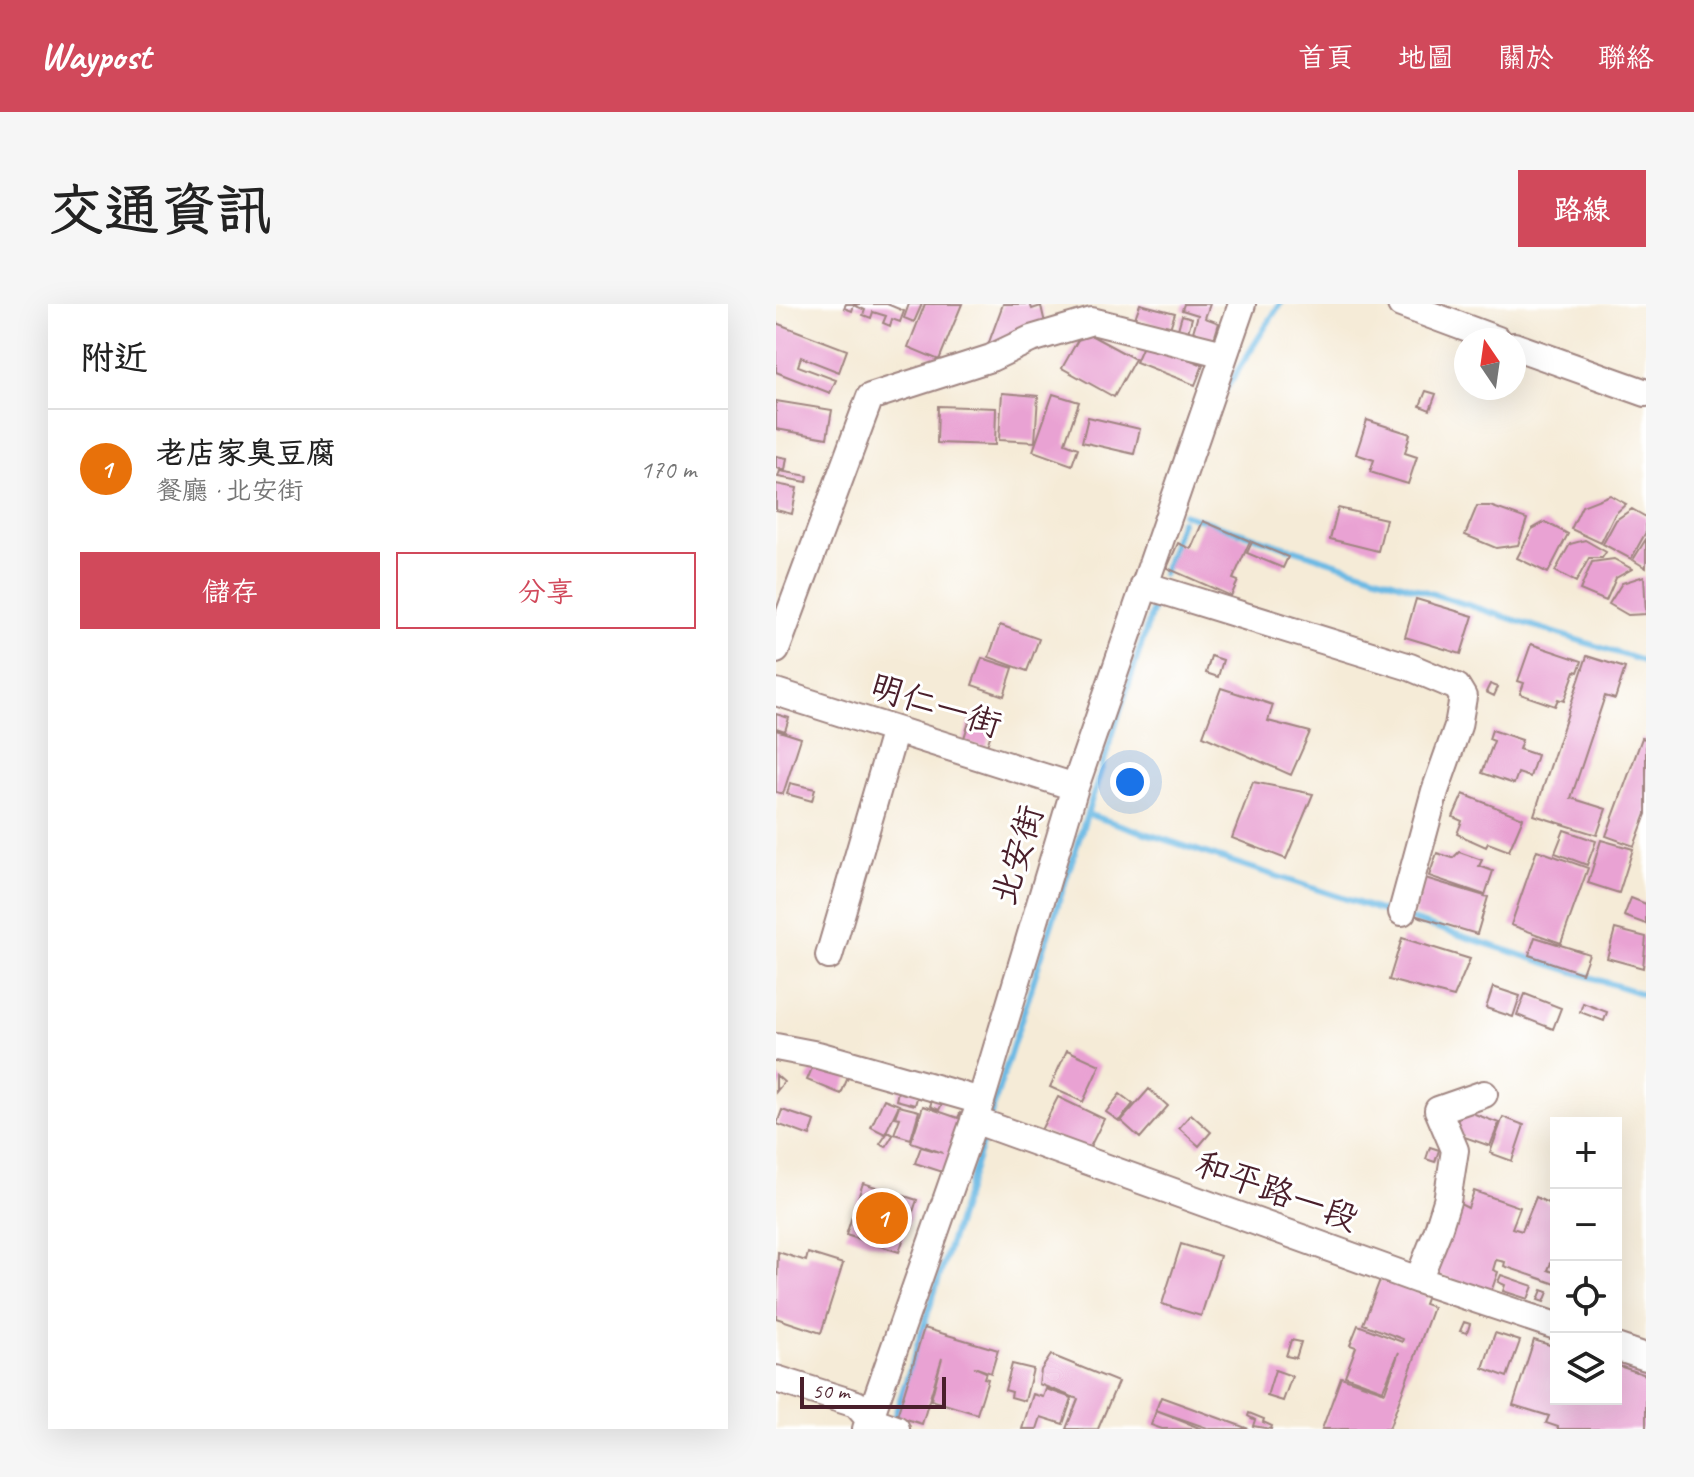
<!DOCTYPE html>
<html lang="zh-TW">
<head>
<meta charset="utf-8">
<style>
  body { margin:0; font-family:Caveat,"LXGW WenKai TC",sans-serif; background:#f6f6f6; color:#222 }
  .controls { position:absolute; right:24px; bottom:24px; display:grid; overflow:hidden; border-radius:0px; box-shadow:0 8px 32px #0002 }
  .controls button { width:72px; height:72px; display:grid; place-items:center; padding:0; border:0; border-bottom:2px solid #e0e0e0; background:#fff; color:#222; font:40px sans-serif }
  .compass { position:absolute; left:678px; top:24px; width:72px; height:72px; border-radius:50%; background:#fff; box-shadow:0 8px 32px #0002; rotate:347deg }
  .scale { position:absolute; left:24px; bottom:20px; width:146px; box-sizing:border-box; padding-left:8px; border:4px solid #4a1f2b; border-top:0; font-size:22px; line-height:28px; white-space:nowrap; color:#4a1f2b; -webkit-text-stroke:6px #fff; paint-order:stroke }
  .you { position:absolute; left:354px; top:478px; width:28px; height:28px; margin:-20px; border:6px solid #fff; border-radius:50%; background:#1a73e8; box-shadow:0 0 0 12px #1a73e833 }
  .badge { display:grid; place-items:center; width:52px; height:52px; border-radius:50%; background:#d1495b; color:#fff; font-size:26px; font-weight:700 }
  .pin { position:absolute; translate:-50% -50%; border:4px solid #fff; box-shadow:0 2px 8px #0006 }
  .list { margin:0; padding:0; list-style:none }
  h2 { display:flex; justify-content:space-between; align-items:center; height:104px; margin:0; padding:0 32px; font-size:34px }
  h2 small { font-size:26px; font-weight:400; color:#767676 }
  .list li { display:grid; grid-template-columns:52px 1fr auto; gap:24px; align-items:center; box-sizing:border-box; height:120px; padding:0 32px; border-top:2px solid #e0e0e0 }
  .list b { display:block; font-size:30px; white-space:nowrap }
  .list p { margin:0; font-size:26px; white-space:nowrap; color:#767676 }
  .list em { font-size:26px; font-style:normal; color:#767676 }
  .actions { display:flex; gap:16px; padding:24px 32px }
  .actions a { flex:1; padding:18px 0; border:2px solid #d1495b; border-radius:0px; text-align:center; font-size:28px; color:#d1495b }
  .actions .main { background:#d1495b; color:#fff }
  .icon { flex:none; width:44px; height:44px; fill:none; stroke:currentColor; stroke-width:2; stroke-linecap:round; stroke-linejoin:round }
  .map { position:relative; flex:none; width:870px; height:1125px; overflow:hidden; border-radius:0px }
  header { display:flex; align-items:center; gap:48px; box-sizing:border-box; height:112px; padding:0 40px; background:#d1495b; color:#fff }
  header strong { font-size:38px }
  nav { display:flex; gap:44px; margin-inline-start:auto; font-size:28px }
  .intro { display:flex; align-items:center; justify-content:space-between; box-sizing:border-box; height:192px; padding:0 48px }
  h1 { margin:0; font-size:56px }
  .button { padding:20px 36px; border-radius:0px; background:#d1495b; color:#fff; font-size:28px; font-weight:700 }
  main { display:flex; gap:48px; padding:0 48px }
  aside { flex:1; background:#fff; border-radius:0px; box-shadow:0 8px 32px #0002 }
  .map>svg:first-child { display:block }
</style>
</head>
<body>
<header>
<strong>Waypost</strong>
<nav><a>首頁</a><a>地圖</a><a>關於</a><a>聯絡</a></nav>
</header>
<div class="intro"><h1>交通資訊</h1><a class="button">路線</a></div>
<main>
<aside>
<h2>附近<small></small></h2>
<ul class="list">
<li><span class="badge" style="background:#e8710a">1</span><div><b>老店家臭豆腐</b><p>餐廳 · 北安街</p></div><em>170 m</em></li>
</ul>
<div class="actions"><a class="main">儲存</a><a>分享</a></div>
</aside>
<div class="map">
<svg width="870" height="1125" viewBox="0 0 870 1125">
  <rect width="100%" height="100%" fill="#fff"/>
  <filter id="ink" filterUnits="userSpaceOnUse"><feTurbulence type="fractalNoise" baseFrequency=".0125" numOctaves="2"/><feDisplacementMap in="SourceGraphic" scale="16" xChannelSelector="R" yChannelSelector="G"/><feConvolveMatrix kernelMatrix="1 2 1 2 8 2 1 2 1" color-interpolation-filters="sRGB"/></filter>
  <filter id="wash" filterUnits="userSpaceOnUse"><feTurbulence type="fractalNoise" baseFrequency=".006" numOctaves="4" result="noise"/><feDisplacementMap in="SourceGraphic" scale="32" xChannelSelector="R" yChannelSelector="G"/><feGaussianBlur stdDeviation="1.8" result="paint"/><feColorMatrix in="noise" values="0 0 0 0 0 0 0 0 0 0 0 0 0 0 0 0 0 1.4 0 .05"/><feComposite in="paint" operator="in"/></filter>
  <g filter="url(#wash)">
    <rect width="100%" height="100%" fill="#f5ebd7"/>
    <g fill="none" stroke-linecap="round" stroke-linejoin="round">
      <!-- stream -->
      <path stroke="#6ab9e4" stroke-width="6" d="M450,85L504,0
        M407,210L870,358
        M387,270L405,217
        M311,510L619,611
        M630,614L870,691
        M214,813L378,301
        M117,1118L210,827"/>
    </g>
    <g id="blocks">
      <!-- building -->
      <path fill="#e9a2d3" d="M70,0H111L128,7L124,18L116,15L114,22L107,19L110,12L97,8L95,14L87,11L89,6L78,1L76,7L68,4Z
        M133,0H146L138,18L128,14Z
        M149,0H186L163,56L132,43Z
        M227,0H254L256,5L265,2L269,19L212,41Z
        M364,0L399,9L394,24L359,14Z
        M408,0H434L429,14L443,19L438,35L417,28L422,11L406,6Z
        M406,11L416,14L412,28L402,25Z
        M0,19L71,46L63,68L25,53L22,62L60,76L54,89L0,68Z
        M307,27L359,55L338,93L286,64Z
        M369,37L427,61L419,81L360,58Z
        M650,87L660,90L654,106L644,102Z
        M226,89L262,92L259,138L223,136Z
        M277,90L303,98L289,139L302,144L296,161L257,147Z
        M0,97L56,106L51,134L0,125Z
        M162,102L220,104L219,141L161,139Z
        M312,113L364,125L358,150L306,138Z
        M591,116L634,130L629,149L641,153L632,180L594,168L598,156L580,150Z
        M0,152L11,154L9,166L0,164Z
        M4,167L32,172L31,178L2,173Z
        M0,180L21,184L16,210L0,206Z
        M834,191L850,200L839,210L825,239L795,225L806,202Z
        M701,202H714L751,215L742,241L720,244L689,231Z
        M562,204L610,215L602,247L554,235Z
        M856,205L870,213V228L855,255L827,240L840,216Z
        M427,217L474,237L457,275L462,277L455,292L391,264L402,239L415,245Z
        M769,218L792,230L772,269L741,254L756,225Z
        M870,235V264L857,256Z
        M809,236L830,248L826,254H813L800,278L779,267L794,240Z
        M476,238L512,253L507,264L471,249Z
        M838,255L856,265L840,274L830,297L804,286L816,258Z
        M868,272L870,310L852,311L833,300L846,279Z
        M640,295L697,312L685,350L629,333Z
        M224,321L263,335L251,367L213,353Z
        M755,340L806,357L802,368L799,367L788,397L782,395L779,402L744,390L748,379L742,377Z
        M435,352L447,356L442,373L430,369Z
        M811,352L849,364L839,395L829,392L795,494L830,505L821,531L758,511Z
        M206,354L237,364L228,392L196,381Z
        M714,380L722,383L718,392L710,388Z
        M445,384L497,401L492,417L534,428L515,471L427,432Z
        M196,409L220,416L210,444L187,437Z
        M0,410L13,414L9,427L0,424Z
        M0,426L25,434L7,490L0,488Z
        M716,426L746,436L743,445L761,451L754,473L742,469L738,480L706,469L718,437L713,435Z
        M866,434L870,435V510L858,542L830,532Z
        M477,478L537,490L510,555L456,534Z
        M14,479L39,485L36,497L11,490Z
        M687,490L747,514L733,547L712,539L710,543L681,530L686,517L677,513Z
        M788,526L820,537L811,561L779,549Z
        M825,536L857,545L843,589L812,579Z
        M761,546L812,564L785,639L735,621Z
        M683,548L706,556L703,562L717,567L709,591L653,572L661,549L677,554Z
        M649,574L712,593L701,630L638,611Z
        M855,594L870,600V620L848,612Z
        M839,625L870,633L867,664L831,654Z
        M759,633L813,650L806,669L753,651Z
        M626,634L694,655L678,693L613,676Z
        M717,683L744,692L737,713L710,704Z
        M749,690L785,704L777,725L741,711Z
        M807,699L831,708L828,717L804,708Z
        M291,746L324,761L307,798L274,783Z
        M39,757L73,771L65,790L31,776Z
        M0,771L8,778L0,788Z
        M123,783L143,787L139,801L120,796Z
        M373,785L392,802L364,834L345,817Z
        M344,790L357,800L343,817L330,808Z
        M158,792L168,796L163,806L154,802Z
        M282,793L328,815L311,849L265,826Z
        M108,795L123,801L109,830L95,823Z
        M123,802L143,807L135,835L118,830L124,814L119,813Z
        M147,802L182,814L184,809L195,813L170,869L139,859L145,843L167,849L135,838Z
        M685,805L723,819L714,842L677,829Z
        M6,806L39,817L34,832L1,820Z
        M415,810L435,828L423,842L403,824Z
        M727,813L748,821L736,857L714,849Z
        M112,828L117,831L110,843L104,840Z
        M654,843L663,846L659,858L650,855Z
        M87,879L141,896L123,948L70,931Z
        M698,887L744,903L736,924L746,927L760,893L780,903V947L772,966L780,969V980L728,962L729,958L720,956L717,966L722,968L715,988L660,970L663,958L655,956L674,895L692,904Z
        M405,940L444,952L425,1012L386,1000Z
        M2,948L30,957L32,949L67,960L45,1029L0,1014Z
        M725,971L757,982L752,995L727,987L729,981L722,978Z
        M604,976L651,992L648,1000L657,1003L613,1125H546L565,1073L609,1088L623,1048L607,1086L569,1072L580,1043L574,1041L582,1021L626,1038L627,1035L587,1020Z
        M766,986L772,988L768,998L762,996Z
        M688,1018L694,1020L691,1029L684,1027Z
        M148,1024L222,1046L215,1069L198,1063L210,1068L208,1074L212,1075L201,1110L155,1096L166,1054L146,1120L121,1112Z
        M719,1029L744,1037L731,1073L707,1064Z
        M515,1036L525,1038L520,1054L510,1052Z
        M758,1036L780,1043V1095H840V1061L870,1071V1125H782V1123L770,1119L773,1112L737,1101Z
        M275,1051L342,1078L322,1125H290L302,1095L263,1080L265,1066Z
        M236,1060L257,1065L249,1097L235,1093L236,1088L229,1086Z
        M499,1066L516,1072L507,1097L491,1092Z
        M270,1085L296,1094L287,1120L265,1113L261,1125H246L257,1090L267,1093Z
        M385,1093L473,1125H434L380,1106Z
        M380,1107L426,1125H386L375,1121Z
        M473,1109L488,1115L487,1118L496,1122L495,1125L477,1122L479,1116L472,1112Z"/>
    </g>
  </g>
  <g filter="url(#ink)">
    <use href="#blocks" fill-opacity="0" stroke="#a08581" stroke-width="2"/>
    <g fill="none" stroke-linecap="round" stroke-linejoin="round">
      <defs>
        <path id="minor" d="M625,0L722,36
          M738,42L870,89
          M368,281L634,363L681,383L687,393L682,422L659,487L626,608
          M0,346L94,93L215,54L255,35L316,17L448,50
          M0,388L299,483
          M53,652L119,426
          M0,743L42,751L205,797
          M198,816L642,976L780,1022
          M642,976L661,929L671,897L679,846L662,806L708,790
          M840,1043L870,1053
          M0,1075L80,1100L93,1115L120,1125
          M90,1125L205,797L299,483L466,0"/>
      </defs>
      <!-- minor casing -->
      <use href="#minor" stroke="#a08581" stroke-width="30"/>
      <!-- minor -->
      <use href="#minor" stroke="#fff" stroke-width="26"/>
    </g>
  </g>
  <g text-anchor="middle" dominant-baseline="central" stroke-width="6" stroke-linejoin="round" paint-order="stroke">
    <!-- street labels -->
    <g font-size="34" fill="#4a1f2b" stroke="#fff">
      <text transform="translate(160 401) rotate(18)">明仁一街</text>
      <text transform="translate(241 551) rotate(-73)">北安街</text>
      <text transform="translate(501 887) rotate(20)">和平路一段</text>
    </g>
  </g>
</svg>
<div class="controls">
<button>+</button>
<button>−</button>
<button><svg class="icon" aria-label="locate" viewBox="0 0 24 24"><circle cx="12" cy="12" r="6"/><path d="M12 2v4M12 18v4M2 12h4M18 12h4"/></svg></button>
<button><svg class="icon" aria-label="layers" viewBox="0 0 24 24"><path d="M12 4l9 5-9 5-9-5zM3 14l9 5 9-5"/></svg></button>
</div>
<svg class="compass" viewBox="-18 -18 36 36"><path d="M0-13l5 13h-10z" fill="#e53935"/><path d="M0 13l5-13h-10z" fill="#767676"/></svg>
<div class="scale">50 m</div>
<div class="you"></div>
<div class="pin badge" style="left:106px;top:914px;background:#e8710a">1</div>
</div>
</main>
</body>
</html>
